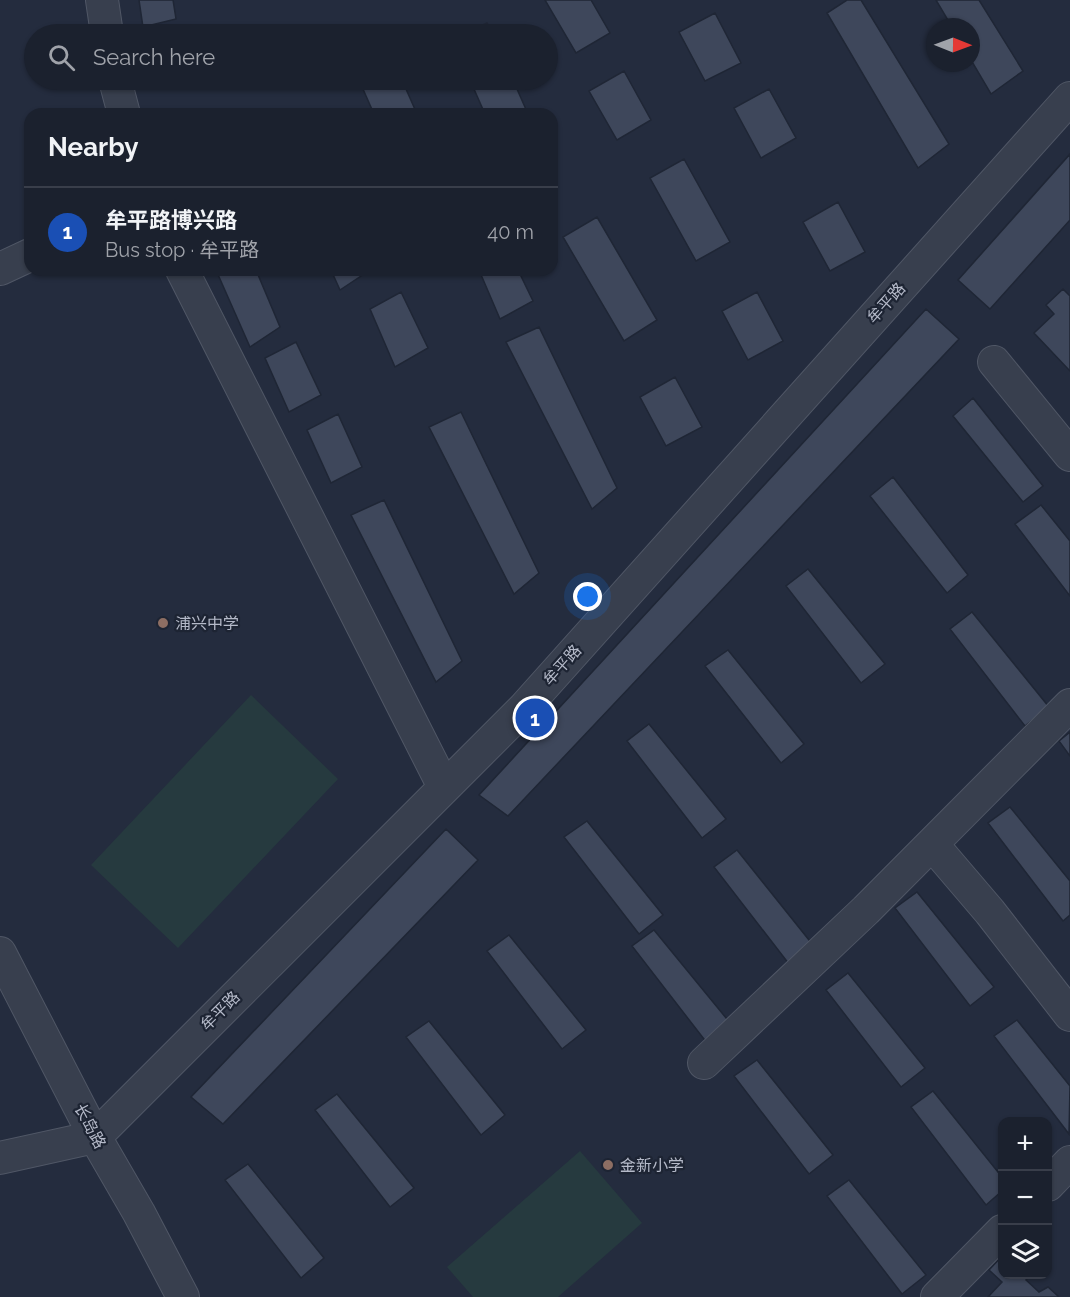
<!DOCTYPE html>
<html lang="en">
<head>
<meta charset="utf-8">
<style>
  body { margin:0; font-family:Raleway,"Noto Sans SC",sans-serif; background:#282e3a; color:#f1f3f6 }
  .controls { position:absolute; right:18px; bottom:18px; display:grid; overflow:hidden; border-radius:12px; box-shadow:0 2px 4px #0004 }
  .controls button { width:54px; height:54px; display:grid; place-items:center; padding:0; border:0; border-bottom:2px solid #393e4a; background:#1b212e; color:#f1f3f6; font:30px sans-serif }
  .compass { position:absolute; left:926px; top:18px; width:54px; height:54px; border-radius:50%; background:#1b212e; box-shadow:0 2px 4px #0004; rotate:91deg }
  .you { position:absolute; left:588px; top:597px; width:21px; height:21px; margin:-15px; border:4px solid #fff; border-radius:50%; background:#1a73e8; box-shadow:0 0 0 9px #1a73e833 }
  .badge { display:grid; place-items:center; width:39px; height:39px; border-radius:50%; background:#8ba8f8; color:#fff; font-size:20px; font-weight:700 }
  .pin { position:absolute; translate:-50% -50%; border:3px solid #fff; box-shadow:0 2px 6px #0006 }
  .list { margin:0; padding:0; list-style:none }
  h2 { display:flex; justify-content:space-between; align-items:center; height:78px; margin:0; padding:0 24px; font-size:26px }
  h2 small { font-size:20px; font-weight:400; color:#a0a3aa }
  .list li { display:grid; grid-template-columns:39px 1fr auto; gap:18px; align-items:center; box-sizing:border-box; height:90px; padding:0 24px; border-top:2px solid #393e4a }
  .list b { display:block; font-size:22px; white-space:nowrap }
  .list p { margin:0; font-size:20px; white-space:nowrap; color:#a0a3aa }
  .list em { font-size:20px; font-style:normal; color:#a0a3aa }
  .icon { flex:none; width:33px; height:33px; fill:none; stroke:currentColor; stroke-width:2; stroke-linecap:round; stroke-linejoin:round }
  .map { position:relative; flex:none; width:1070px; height:1297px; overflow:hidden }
  .search { position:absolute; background:#1b212e; box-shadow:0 2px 4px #0004; left:24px; top:24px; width:534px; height:66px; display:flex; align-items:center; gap:15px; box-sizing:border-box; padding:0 21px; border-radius:33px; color:#a0a3aa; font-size:22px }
  .panel { position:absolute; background:#1b212e; box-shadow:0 2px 4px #0004; left:24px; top:108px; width:534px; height:168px; border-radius:18px }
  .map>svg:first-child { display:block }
</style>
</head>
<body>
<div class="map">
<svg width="1070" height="1297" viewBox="0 0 1070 1297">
  <rect width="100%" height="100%" fill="#242c3e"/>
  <!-- grass -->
  <path fill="#263a3f" d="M251,695L338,779L178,948L91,865Z
    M580,1151L642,1223L558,1297H473L447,1267Z"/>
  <!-- building -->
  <path fill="#3e475b" stroke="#1f2635" stroke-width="1.5" d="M139,0H173L176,19L143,27Z
    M545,0H591L610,33L576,53Z
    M847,0H861L949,144L918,168L827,13Z
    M936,0H979L1023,71L991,94L971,60V27H952Z
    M715,13L741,63L705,81L679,32Z
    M487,23L493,34H464Z
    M624,71L651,120L617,140L589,91Z
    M359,80H402L417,114H374Z
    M470,80H513L528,114H485Z
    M769,89L796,138L761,158L734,108Z
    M1070,154V220L990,309L958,280Z
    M684,159L730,242L696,261L650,178Z
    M838,202L865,252L830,271L803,222Z
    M597,217L657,320L624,341L563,237Z
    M216,270H256L280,327L250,347Z
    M331,270H370L340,290Z
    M479,270H518L533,301L500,319Z
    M1063,289L1070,296V371L1034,333L1054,314L1046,305Z
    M401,292L428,348L395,367L370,309Z
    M757,292L783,341L748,360L722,311Z
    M926,309L959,339L508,816L479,795Z
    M539,327L617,488L592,509L506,342Z
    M296,342L321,395L289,412L265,358Z
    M675,377L702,427L666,446L640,397Z
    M973,398L1043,486L1023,502L953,416Z
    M461,412L539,573L514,594L429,427Z
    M338,414L362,467L331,483L307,430Z
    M893,477L968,575L947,593L870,496Z
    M384,500L462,661L436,682L351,515Z
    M1041,505L1070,541V596L1015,524Z
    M808,569L885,664L861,683L786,586Z
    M972,612L1049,707L1025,726L950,629Z
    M728,650L804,744L781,763L705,666Z
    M649,724L726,819L702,838L627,741Z
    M1070,732V756L1059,741Z
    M1010,807L1070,881V915L1063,921L988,823Z
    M587,821L663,915L639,934L564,837Z
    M446,829L478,860L223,1124L191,1097Z
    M737,850L813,945L789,964L714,867Z
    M917,892L994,987L970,1006L895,908Z
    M654,930L731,1024L707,1043L632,946Z
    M509,935L586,1030L562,1049L487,951Z
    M848,973L925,1068L901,1087L826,990Z
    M1017,1020L1070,1086L1069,1134L994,1036Z
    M429,1021L505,1115L481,1135L406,1037Z
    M757,1060L833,1155L809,1174L734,1076Z
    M933,1091L1002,1177V1191L986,1205L911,1107Z
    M337,1094L414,1188L390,1207L315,1110Z
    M248,1164L324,1258L301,1278L225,1180Z
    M849,1180L926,1275L902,1294L827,1196Z
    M1002,1256V1274H1031L1026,1280L1039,1292L1048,1287L1059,1297H988L1002,1282L989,1270Z"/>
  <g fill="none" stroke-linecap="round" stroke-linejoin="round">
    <defs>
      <path id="minor" d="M102,0L107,34
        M115,80L124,114
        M0,269L30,255
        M182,270L444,787
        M994,362L1070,455
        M932,844L990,912L1070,1015
        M0,953L95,1137L139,1213L183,1297
        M704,1063L866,910L1070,705
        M0,1158L95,1137L524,708L1070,98
        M1048,1185L1070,1162
        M937,1297L1002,1231"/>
    </defs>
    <!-- minor casing -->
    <use href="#minor" stroke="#505766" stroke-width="34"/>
    <!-- minor -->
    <use href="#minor" stroke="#383f4e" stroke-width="32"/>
  </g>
  <!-- markers -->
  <g fill="#8d6e63" stroke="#1d2433" stroke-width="2">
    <circle cx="163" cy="623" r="6"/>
    <circle cx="608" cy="1165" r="6"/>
  </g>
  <g text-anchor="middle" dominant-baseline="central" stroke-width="4.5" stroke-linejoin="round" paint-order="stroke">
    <!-- street labels -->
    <g font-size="16" fill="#b5bac9" stroke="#1d2433">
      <text transform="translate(886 303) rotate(-48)">牟平路</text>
      <text transform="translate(562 665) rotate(-48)">牟平路</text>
      <text transform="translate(220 1011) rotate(-45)">牟平路</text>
      <text transform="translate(90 1126) rotate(62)">长岛路</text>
    </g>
    <!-- poi labels -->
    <g font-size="16" fill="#b5bac9" stroke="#1d2433" text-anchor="start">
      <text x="175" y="623">浦兴中学</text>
      <text x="620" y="1165">金新小学</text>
    </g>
  </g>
</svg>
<div class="controls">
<button>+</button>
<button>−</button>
<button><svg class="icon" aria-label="layers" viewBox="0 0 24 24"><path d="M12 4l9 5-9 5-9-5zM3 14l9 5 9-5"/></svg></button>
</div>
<svg class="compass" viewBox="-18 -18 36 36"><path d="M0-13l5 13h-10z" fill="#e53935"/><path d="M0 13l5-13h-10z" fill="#a0a3aa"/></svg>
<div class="you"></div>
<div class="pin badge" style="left:535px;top:718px;background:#1a4fb4">1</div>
<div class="search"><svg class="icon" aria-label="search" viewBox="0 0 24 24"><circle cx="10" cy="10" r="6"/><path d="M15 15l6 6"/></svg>Search here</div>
<section class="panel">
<h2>Nearby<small></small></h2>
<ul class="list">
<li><span class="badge" style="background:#1a4fb4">1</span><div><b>牟平路博兴路</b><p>Bus stop · 牟平路</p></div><em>40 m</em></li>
</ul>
</section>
</div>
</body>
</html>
